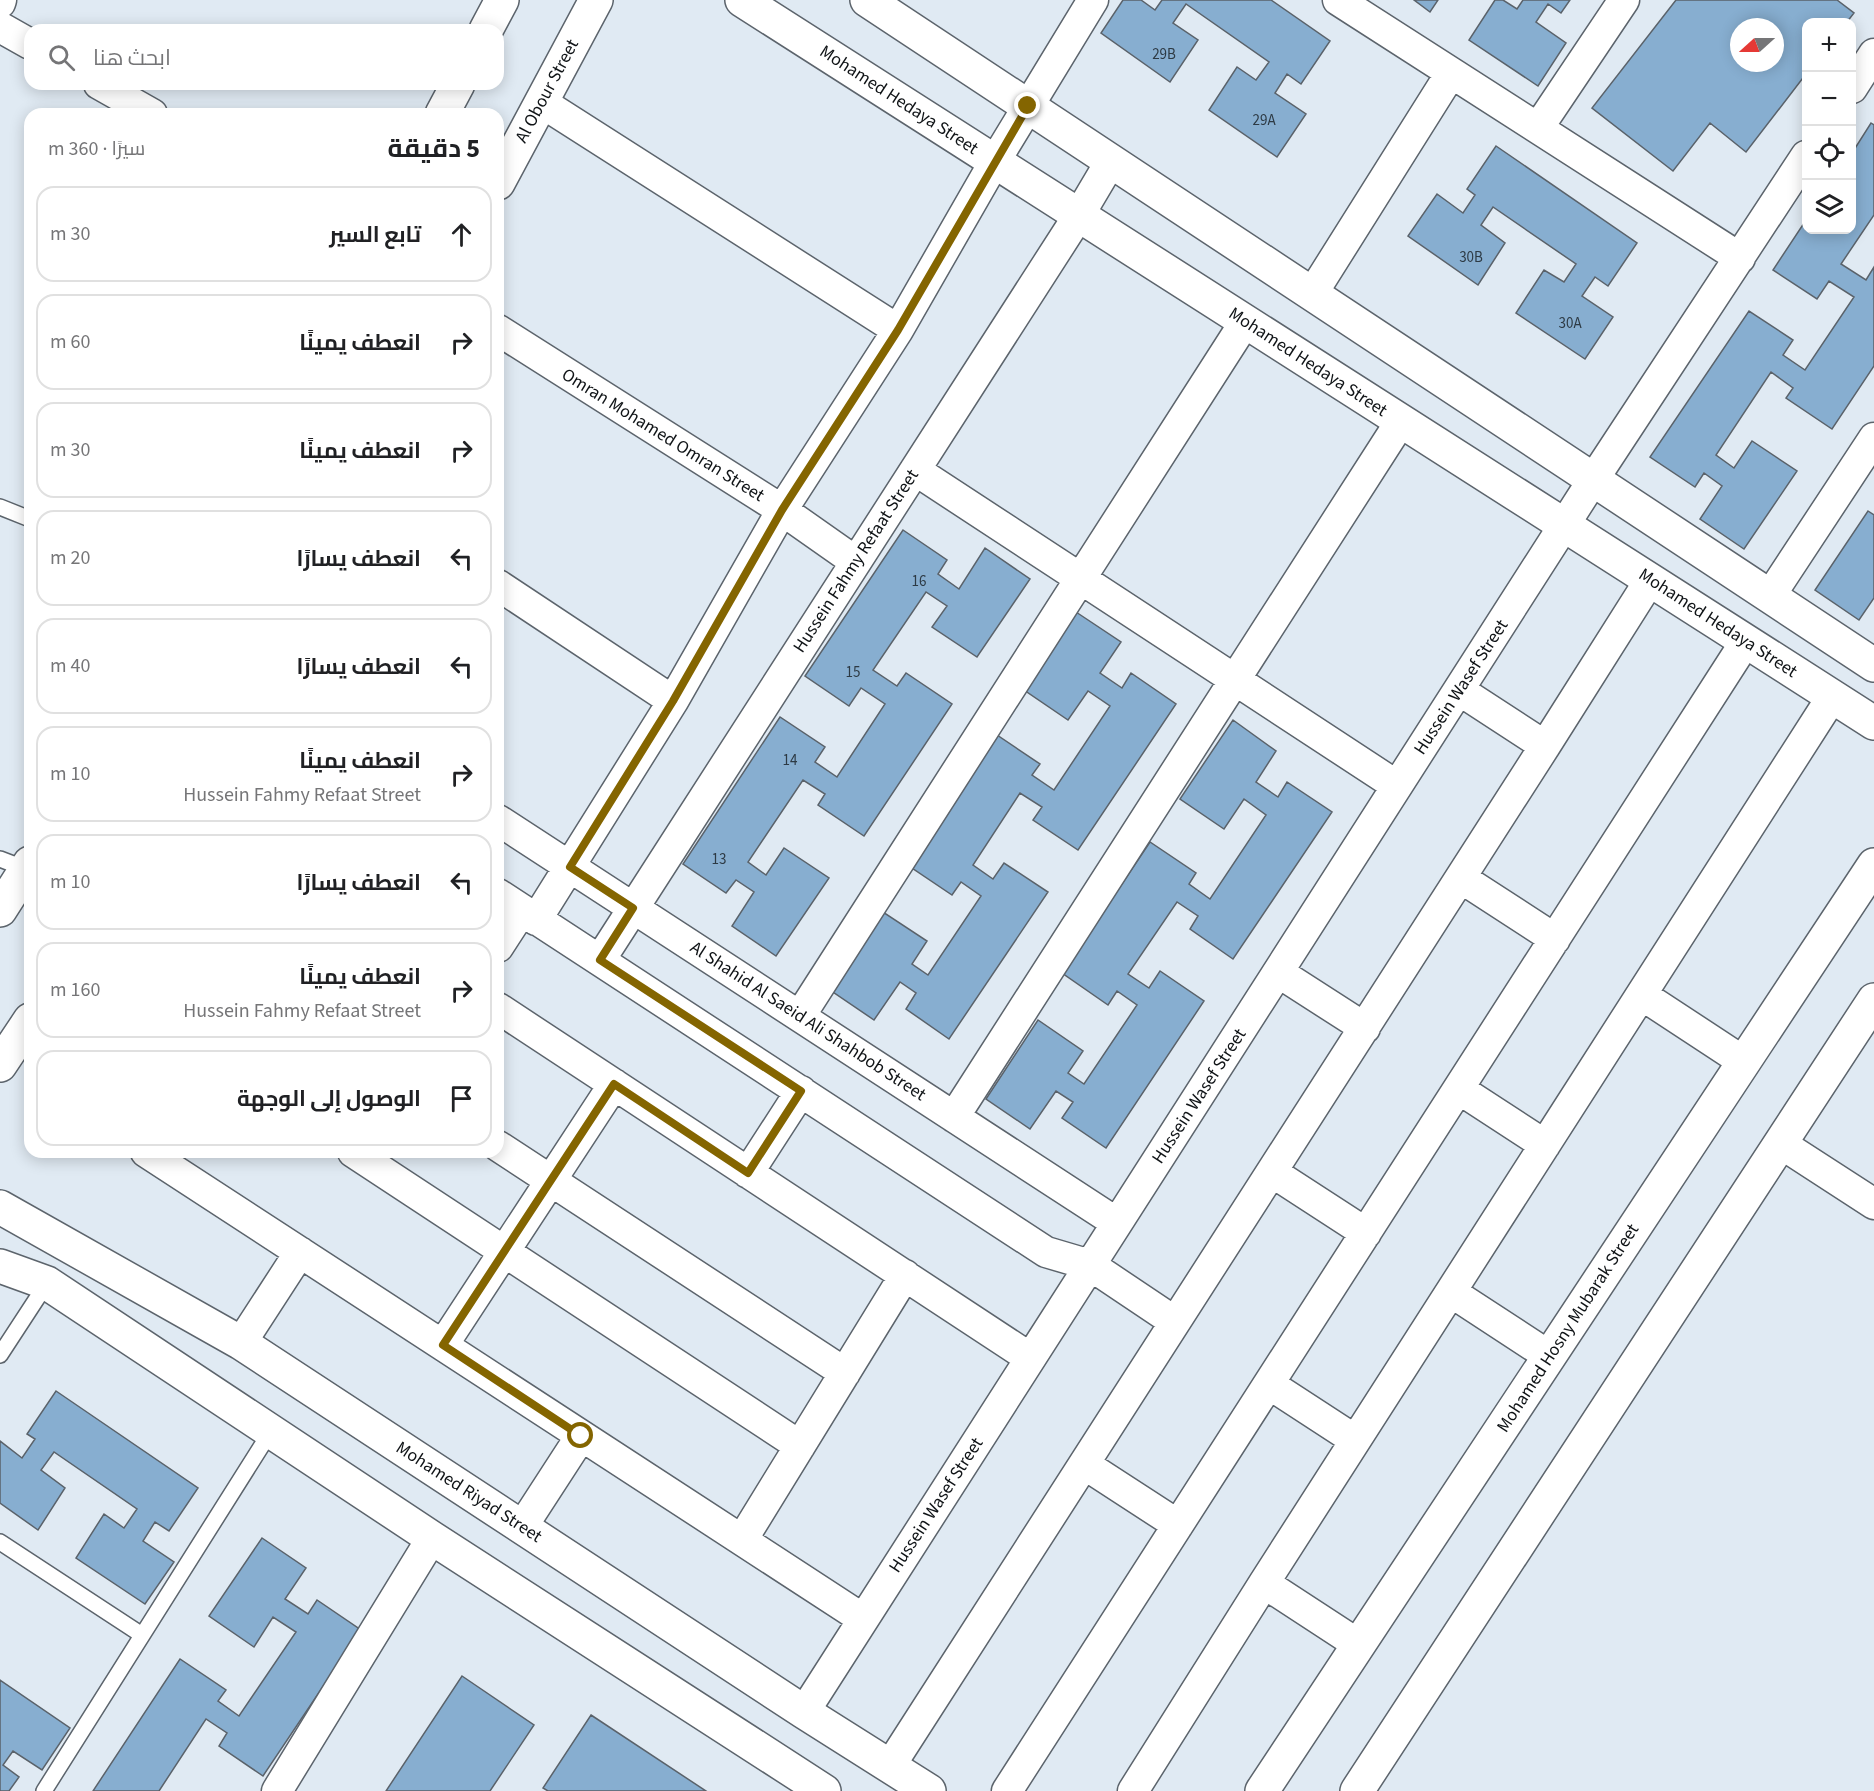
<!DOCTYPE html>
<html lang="ar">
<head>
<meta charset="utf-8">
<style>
  body { margin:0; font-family:"Source Sans 3",Cairo,sans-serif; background:#f2f2f2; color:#202124; direction:rtl }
  .controls { position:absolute; right:18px; top:18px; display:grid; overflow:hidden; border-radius:12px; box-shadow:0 3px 15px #0003 }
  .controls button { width:54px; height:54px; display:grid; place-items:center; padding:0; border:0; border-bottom:2px solid #e0e0e0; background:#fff; color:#202124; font:30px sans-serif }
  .compass { position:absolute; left:1730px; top:18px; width:54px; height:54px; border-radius:50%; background:#fff; box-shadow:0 3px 15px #0003; rotate:249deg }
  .stop { position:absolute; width:18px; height:18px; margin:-14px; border:4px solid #846500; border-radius:50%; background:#fff }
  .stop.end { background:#846500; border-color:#fff; box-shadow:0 2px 6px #0008 }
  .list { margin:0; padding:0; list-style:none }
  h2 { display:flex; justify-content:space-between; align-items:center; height:78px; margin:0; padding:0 24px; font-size:26px }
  h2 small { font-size:20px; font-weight:400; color:#757577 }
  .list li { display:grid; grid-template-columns:39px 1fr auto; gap:18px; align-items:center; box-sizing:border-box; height:96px; margin:0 12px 12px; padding:0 12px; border:2px solid #e0e0e0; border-radius:18px }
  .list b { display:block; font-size:22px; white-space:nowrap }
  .list p { margin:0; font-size:20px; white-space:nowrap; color:#757577 }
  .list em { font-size:20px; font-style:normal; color:#757577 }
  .icon { flex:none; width:33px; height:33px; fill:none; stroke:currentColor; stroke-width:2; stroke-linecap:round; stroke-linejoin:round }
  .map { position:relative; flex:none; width:1874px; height:1791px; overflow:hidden; direction:ltr }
  .search { position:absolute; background:#fff; box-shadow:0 3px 15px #0003; left:24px; top:24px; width:480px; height:66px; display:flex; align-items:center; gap:15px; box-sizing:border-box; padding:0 21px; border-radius:18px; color:#757577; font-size:22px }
  .panel { position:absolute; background:#fff; box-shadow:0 3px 15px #0003; left:24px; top:108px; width:480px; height:1050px; border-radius:18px; direction:rtl }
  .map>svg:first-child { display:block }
</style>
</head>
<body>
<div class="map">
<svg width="1874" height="1791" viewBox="0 0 1874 1791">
  <rect width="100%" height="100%" fill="#e0eaf3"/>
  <!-- building -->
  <path fill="#87aed0" stroke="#5a626a" stroke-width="1.5" fill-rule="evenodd" d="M1123,0H1141L1155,10L1162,0H1271L1330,41L1301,84L1287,74L1275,93L1306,114L1277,157L1209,110L1237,67L1256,80L1269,62L1186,4L1173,23L1198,40L1170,82L1101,33Z
    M1414,0H1438L1430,12Z
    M1495,0H1503L1517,9L1523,0H1570L1561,13L1548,4L1536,22L1566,43L1538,86L1469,40Z
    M1676,0H1837L1854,13L1847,22H1806V74L1746,152L1710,123L1673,171L1592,108ZM1739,27H1775V63H1739Z
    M1871,123L1874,125V215L1841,264L1866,280L1874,267V366L1832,429L1786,398L1793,388L1771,372L1716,455L1734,468L1752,441L1797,471L1744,549L1700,519L1722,486L1704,473L1695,487L1650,457L1749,311L1793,340L1783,355L1805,370L1854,297L1829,281L1817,299L1773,270L1806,220V230H1852V153Z
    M1496,146L1637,243L1608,286L1595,277L1582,296L1613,317L1585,359L1516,313L1544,270L1564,282L1576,264L1493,207L1481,225L1505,243L1478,285L1408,236L1437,194L1463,213L1475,195L1467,189Z
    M1868,511L1874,515V598L1859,620L1815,590Z
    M903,530L947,560L938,574L959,589L985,548L1030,579L977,657L932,627L947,606L926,592L873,670L897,686L906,673L952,704L864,836L818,805L825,794L803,780L748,862L766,875L784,848L829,878L776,956L732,926L754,892L736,880L726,893L683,864L780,717L825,747L815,762L837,777L885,704L861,688L849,706L805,676Z
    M1076,612L1121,642L1100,673L1122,688L1131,673L1176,704L1078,850L1033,820L1042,807L1020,793L973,865L993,879L1004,863L1048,892L949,1039L906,1009L916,993L900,982L874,1020L830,990L883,912L927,941L912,964L928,975L981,896L961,882L952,895L906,864L994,733L1040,764L1032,775L1054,790L1110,706L1088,691L1068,720L1024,690Z
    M1233,720L1276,751L1256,782L1278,797L1287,782L1332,812L1233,959L1190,929L1198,916L1177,902L1128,974L1149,988L1160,971L1204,1001L1106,1148L1062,1118L1073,1102L1056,1091L1030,1129L986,1099L1038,1020L1083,1051L1068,1073L1084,1084L1137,1005L1117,991L1108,1005L1062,973L1150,842L1196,873L1189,884L1210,899L1266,815L1244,799L1224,829L1180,799Z
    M56,1391L198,1488L169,1531L155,1522L143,1541L174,1562L145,1604L76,1558L104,1514L124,1528L137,1509L54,1452L41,1470L65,1488L38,1530L0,1503V1441L22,1458L35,1439L27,1434Z
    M262,1538L306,1568L285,1599L308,1614L317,1600L361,1630L263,1776L219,1746L227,1733L206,1719L159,1791H93L180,1659L226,1690L218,1701L239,1716L296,1632L273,1617L254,1647L209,1616Z
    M462,1676L534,1725L490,1791H386Z
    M0,1680L70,1728L42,1770L13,1751L3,1765L19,1777L9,1791H0Z
    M591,1715L706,1791H548L543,1788Z"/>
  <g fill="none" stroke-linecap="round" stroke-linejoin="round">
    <defs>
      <path id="lane" d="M0,507L30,519
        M0,859L26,869
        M0,1355L47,1283
        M0,1542L142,1635
        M44,1791L271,1431"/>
      <path id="street" d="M1338,0L1740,258
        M0,3L1,0
        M0,27L30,44
        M99,84L152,114
        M1852,88L1874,54
        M541,102L898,330
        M1538,128L1624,0
        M1312,294L1451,73
        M498,330L782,510L856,562
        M915,470L1397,786
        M498,585L673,701
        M1770,596L1874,438
        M1459,690L1545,746
        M498,820L1117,1223
        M1461,878L1555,939
        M498,894L1046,1252L1090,1265L1175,1322
        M536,920L673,701L782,510L898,330L995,161L1093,0
        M498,947L522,910
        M600,960L1079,215L1111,161
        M1278,972L1365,1028
        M1642,995L1744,1062
        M498,1008L1030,1358
        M800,1016L1245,322
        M1459,1089L1545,1145
        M954,1117L1401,421
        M1780,1143L1874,1204
        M498,1146L845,1373
        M146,1152L863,1619
        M353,1152L800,1446
        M1272,1172L1366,1233
        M748,1173L801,1091
        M1451,1292L1549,1356
        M241,1343L300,1252
        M443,1345L614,1084
        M1269,1384L1355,1440
        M1084,1464L1178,1525
        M522,1527L581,1436
        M742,1540L905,1275
        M1264,1583L1359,1645
        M804,1712L1593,480L1806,156
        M890,1766L1545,746L1650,580
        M277,1791L432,1538
        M1007,1791L1746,641
        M1133,1791L1264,1583L1832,697"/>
      <path id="secondary" d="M742,0L1874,723
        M867,0L1874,665
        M486,30L502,0
        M442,114L458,84
        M498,183L596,0
        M0,910L30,863
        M0,1065L30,1020
        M0,1207L241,1343L804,1712L929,1791
        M0,1266L47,1283L432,1538L824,1791
        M1262,1791L1874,865
        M1357,1791L1874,1000"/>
    </defs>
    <!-- lane casing -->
    <use href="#lane" stroke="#5c646c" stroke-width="18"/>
    <!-- street casing -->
    <use href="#street" stroke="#5c646c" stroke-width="33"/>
    <!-- secondary casing -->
    <use href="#secondary" stroke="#5c646c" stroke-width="36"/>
    <!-- lane -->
    <use href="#lane" stroke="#fff" stroke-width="15"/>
    <!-- street -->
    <use href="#street" stroke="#fff" stroke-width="30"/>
    <!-- secondary -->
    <use href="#secondary" stroke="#fff" stroke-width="33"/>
  </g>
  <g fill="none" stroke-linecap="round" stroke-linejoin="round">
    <!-- route -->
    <path stroke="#846500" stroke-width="8" d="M581,1436L443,1345L614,1084L748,1173L801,1091L600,960L633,908L570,867L673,701L782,510L898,330L1028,106"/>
  </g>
  <g text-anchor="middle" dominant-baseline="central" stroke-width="4.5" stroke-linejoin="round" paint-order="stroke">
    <!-- number labels -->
    <g font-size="15" fill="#2d3a44">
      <text x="1164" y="54">29B</text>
      <text x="1264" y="120">29A</text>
      <text x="1471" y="257">30B</text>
      <text x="1570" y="323">30A</text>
      <text x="919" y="581">16</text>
      <text x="853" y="672">15</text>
      <text x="790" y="760">14</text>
      <text x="719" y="859">13</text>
    </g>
    <!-- street labels -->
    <g font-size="18" fill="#0f1316" stroke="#fff">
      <text transform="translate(547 91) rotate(-62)">Al Obour Street</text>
      <text transform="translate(899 100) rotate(33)">Mohamed Hedaya Street</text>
      <text transform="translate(1308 362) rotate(33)">Mohamed Hedaya Street</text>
      <text transform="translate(663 435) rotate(32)">Omran Mohamed Omran Street</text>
      <text transform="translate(856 561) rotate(-57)">Hussein Fahmy Refaat Street</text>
      <text transform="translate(1718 623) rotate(33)">Mohamed Hedaya Street</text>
      <text transform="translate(1461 687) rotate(-57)">Hussein Wasef Street</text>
      <text transform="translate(808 1021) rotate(33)">Al Shahid Al Saeid Ali Shahbob Street</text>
      <text transform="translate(1199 1096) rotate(-57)">Hussein Wasef Street</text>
      <text transform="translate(1568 1328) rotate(-57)">Mohamed Hosny Mubarak Street</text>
      <text transform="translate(469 1492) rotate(33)">Mohamed Riyad Street</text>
      <text transform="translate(936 1505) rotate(-57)">Hussein Wasef Street</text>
    </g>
  </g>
</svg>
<div class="controls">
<button>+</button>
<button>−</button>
<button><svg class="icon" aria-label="locate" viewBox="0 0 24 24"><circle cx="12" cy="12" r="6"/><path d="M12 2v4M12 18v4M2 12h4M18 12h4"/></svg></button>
<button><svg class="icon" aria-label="layers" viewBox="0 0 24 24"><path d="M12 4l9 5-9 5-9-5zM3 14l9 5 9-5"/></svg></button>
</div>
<svg class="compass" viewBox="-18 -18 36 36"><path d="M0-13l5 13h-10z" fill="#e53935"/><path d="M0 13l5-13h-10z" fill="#757577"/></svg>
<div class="stop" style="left:581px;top:1436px"></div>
<div class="stop end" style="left:1028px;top:106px"></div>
<div class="search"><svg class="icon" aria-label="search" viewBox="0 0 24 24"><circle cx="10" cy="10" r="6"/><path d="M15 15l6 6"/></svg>ابحث هنا</div>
<section class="panel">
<h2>5 دقيقة<small>سيرًا · 360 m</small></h2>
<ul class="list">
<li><svg class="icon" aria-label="ahead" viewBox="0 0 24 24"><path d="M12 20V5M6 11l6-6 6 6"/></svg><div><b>تابع السير</b></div><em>30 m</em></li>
<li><svg class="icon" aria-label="right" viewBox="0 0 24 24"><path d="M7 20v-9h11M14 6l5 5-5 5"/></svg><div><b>انعطف يمينًا</b></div><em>60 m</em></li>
<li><svg class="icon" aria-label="right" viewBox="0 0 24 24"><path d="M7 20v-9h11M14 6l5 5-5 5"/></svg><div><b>انعطف يمينًا</b></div><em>30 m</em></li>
<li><svg class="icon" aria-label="left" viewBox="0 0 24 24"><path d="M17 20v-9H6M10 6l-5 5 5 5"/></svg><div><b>انعطف يسارًا</b></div><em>20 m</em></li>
<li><svg class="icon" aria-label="left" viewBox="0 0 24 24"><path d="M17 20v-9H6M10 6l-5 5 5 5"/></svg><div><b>انعطف يسارًا</b></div><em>40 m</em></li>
<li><svg class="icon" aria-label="right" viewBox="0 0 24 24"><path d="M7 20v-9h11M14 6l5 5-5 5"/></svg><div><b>انعطف يمينًا</b><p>Hussein Fahmy Refaat Street</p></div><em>10 m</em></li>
<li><svg class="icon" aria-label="left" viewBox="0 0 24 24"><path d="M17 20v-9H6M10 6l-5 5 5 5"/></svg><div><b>انعطف يسارًا</b></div><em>10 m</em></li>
<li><svg class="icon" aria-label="right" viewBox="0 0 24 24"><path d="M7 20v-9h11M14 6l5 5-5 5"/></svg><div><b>انعطف يمينًا</b><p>Hussein Fahmy Refaat Street</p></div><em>160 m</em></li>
<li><svg class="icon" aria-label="arrive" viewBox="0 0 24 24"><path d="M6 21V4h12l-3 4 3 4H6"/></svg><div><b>الوصول إلى الوجهة</b></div></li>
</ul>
</section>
</div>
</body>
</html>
